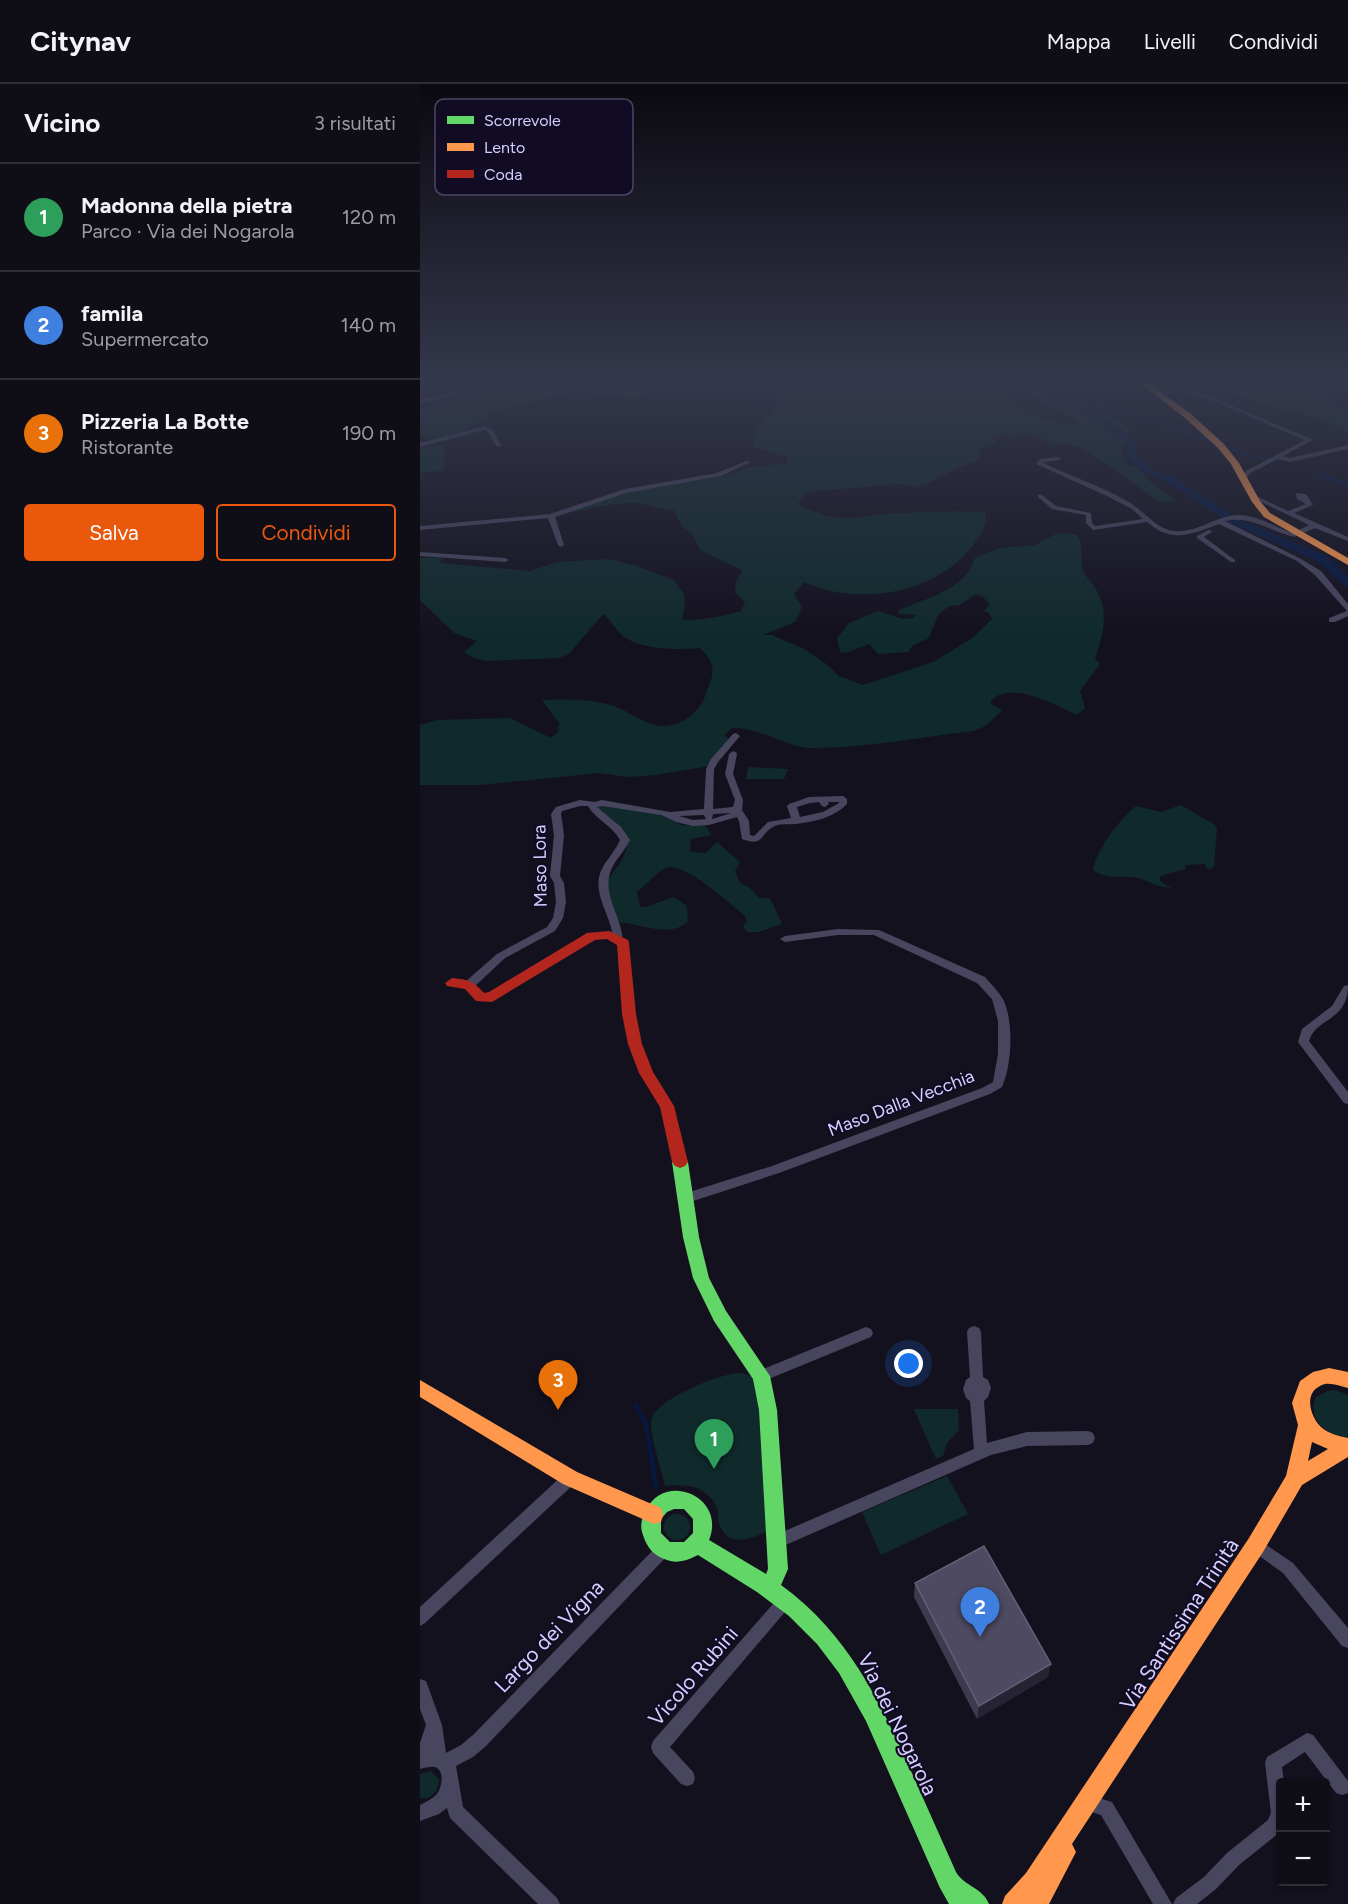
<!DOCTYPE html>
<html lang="it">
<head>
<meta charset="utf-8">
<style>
  body { margin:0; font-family:Figtree,sans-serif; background:#1d1b23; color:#f1f3f6 }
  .controls { position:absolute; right:18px; bottom:18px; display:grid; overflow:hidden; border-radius:6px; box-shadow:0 2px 4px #0004 }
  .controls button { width:54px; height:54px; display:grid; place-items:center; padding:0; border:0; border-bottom:2px solid #2f2d35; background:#0f0d16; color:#f1f3f6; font:30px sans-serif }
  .you { position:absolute; left:489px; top:1280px; width:21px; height:21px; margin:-15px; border:4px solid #fff; border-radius:50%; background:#1a73e8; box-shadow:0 0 0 9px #1a73e833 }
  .badge { display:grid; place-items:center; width:39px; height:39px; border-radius:50%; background:#ea580c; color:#fff; font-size:20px; font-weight:700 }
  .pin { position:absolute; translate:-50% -50px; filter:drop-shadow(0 2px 3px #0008) }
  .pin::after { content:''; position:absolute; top:32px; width:21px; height:18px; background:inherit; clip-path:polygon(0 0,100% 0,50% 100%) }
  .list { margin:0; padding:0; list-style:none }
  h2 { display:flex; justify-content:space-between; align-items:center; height:78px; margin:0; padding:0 24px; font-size:26px }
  h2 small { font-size:20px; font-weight:400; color:#9b9ca1 }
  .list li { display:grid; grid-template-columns:39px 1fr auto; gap:18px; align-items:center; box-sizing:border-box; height:108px; padding:0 24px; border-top:2px solid #2f2d35 }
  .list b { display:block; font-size:22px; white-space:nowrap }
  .list p { margin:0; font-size:20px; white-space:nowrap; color:#9b9ca1 }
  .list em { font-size:20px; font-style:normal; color:#9b9ca1 }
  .actions { display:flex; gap:12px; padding:18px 24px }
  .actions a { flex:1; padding:14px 0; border:2px solid #ea580c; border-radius:6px; text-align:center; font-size:21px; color:#ea580c }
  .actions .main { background:#ea580c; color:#fff }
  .map { position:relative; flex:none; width:928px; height:1820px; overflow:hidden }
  header { display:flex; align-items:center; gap:36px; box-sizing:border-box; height:84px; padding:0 30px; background:#0f0d16; border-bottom:2px solid #2f2d35 }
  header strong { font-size:28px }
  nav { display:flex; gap:33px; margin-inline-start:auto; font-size:21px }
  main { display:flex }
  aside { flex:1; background:#0f0d16 }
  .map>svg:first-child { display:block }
</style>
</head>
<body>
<header>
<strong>Citynav</strong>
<nav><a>Mappa</a><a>Livelli</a><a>Condividi</a></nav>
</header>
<main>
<aside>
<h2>Vicino<small>3 risultati</small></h2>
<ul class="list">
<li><span class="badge" style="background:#2e9e5b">1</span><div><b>Madonna della pietra</b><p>Parco · Via dei Nogarola</p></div><em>120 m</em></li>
<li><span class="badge" style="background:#3f7fe0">2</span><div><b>famila</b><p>Supermercato</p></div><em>140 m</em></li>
<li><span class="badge" style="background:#e8710a">3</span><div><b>Pizzeria La Botte</b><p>Ristorante</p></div><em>190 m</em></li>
</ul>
<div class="actions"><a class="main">Salva</a><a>Condividi</a></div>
</aside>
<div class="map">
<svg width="928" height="1820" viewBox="0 0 928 1820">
  <rect width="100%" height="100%" fill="#14111e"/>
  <!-- green -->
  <path fill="#102a2c" d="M89,297H578C580,303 584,313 589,317C603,329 643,342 660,342L651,332L604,307L602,297H627C643,327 706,326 710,348L701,368L708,380L718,384L735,402L757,417L740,418L665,365L647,360L632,362L620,354L600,348L592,353L581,350L574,352L572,355L578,358L563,363L558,368L562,374L531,387L511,398L496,403L479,400L387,408L378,419C385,428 418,435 430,434C441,434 452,431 463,430C496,428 531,426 565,428C569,441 561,451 553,461C517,510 438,523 384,498L374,510L382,523L375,538L343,551H352L384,565L405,579L419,592L443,601L513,578L551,555L572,535L569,529L564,527L570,520L563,513L556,510L540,521L530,522L522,527L517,533L509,554L492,562L488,568L458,570L449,560L426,569L420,568L417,554L429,539L458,527L483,535L493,534L496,531L479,530L478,527C502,515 531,510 549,487C552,483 552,479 555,474L580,464L615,461L634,451L642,449L657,451C664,461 660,473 662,483C665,494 672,498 677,507C690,531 682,552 675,575L680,580L660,607L665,624L657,631C634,620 592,597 571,616V620L583,626C570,635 571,642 553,647C500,653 446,664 392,664C368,664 340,643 312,644L304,651L310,656L290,682L236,691L208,693L179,689L60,701H0V641L18,636L90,634L131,654L138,648L139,639L122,616C144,615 165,615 187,620C202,623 214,633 228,639C249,648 273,636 283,617C285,614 286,608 288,604C296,586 294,578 280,564C259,566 218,566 202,551C194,544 191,536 183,530L149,570L139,574L66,577L53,574L44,568L57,557L34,549L0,516V474H22L20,479L110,487L136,478L188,475L214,481L254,496L264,510L265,521L262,536C283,536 301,533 321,527L325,518L315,509L316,498L322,486L280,466L274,453L261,441L254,426C240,426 229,420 216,419C191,419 167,425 144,430L186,414L218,406L304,392L332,382L366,380L368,373C357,371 344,364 334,364C331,335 354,337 360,315L354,308L321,302H302L281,308L247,302L213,315L158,307L89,322L73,328L68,336L49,342L45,348L10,356L0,350V323L57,308Z
    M780,297H883L894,303L903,304C903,317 917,323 928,328V350C905,331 869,328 841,319C821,313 801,304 780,297Z
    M24,361V386L0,389V364Z
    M328,683L368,685L364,695H326Z
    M174,721L239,730L261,741H285L292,751L271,755L270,768L286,769L297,758L320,778L315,787L320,799L329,803L339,814H350L362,840L338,848H327L323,842L327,838L325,832C311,821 263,776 246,784C236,789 226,801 217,808L220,822L226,823L254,813L267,822L268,838C248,854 221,840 199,838C194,825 186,813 188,798C189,792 196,785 200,779C219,748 196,740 174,721Z
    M761,721L795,741L797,744L794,783L788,786L785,780L765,781L766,785L740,792V797L751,804C740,803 733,800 724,796C707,789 689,798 673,786C676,766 700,735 716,722L741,728Z
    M321,1289L338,1294L349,1446C334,1454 309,1465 300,1442C297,1437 299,1429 297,1424C287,1401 266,1400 245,1402C241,1384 231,1356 231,1338C232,1316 303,1288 321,1289Z
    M916,1306L928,1311V1353C908,1354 886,1334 896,1313L908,1307Z
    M494,1325H538L539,1346L527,1359L523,1372L516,1375Z
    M527,1392L548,1430L461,1471L442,1428Z
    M244 1443a13 13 0 1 1 26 0a13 13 0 1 1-26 0Z
    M11,1687L19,1696C19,1707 11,1716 0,1714V1690Z"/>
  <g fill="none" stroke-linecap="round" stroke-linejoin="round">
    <!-- stream-far1 -->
    <path stroke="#071840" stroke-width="4" d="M215,1320L225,1338L230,1363"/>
    <!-- stream -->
    <path stroke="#071840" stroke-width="4.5" d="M230,1362L236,1404"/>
    <!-- canal -->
    <path fill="#071840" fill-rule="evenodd" d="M667,297H673L665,304L691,324L739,336L825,368L851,375L848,377L821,370L735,338L687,326L658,304Z
      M895,388H899L928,400V404L895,390Z"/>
    <!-- river -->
    <path fill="#071840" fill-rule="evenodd" d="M76,297H91L0,324V318Z
      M619,297H629L634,311L681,331L717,357V372L731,384L755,394L818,435L907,472L928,492V503L924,502L899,478L810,439L747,398L723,388L707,373L708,360L673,335L627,315Z"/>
    <!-- street -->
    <path fill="#48465f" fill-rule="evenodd" d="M72,297H80L0,320V316Z
      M753,303L785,310L893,356L863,372L870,374L928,361V365L870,378L858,375L830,389L826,395H822L821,394L826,387L885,356L781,312L751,306L750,305Z
      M65,342L73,347L81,361L80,362H76L69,349L64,346L0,363V359Z
      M638,373L641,375L640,376L624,378L623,379C651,392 680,402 707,417C722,425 734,442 749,446C773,452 793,433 816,431C836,430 855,443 873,449L889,441L831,413L836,412L868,427L886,420L877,415L876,409L886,410L893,421L874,429L928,453V457L895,444L874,453C850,447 830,431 805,437L881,475L901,487L928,520V532L915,538H909V534L927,527L895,491L877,477L799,440C772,450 752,460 727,438L673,446L666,439V431L632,425L618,413V411H622L636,422L671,429L672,439L675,442L723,435L712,425L689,413L616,380L620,375Z
      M326,377L331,378L301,392L206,409L135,433L144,461L141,463L138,461L128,434L0,446V442L130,430L205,405L297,389Z
      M788,446L793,447L784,453L815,476V478H811L777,454V452Z
      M0,468L85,474L89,476L85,478L0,472Z
      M316,649L320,652L298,678L294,685L293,725L313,723L315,716L305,690L309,670L313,667L316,668L317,670L313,690L323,716L322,726L329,737L330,751L334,752L348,738L371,734L367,722L369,720L389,713L423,712L427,715V720C415,733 394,738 376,740C369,741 359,739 353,743C339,751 344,763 322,755L319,737L317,733L289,741L273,742L256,738L241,731L182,722L177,723L201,743L210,756C204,769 191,779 189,793C185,815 202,835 203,857L198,860L193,857C193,835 175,815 179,793C182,779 195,769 200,756C193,742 176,736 168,722H160L142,727L141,730L144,751L140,792L144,799L146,818L143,834L135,847L85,874L53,904H45L44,901L45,898L77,870L127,843L133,834L136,818L134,799L130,792L134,751L131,730L136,723L160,716L175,718L182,716L250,728L284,725L286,685L291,675L313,650ZM399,718L402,722L405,723L409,720L408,718H419V719L403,728L380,733L377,723L390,719ZM311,729L292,735L293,730ZM284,731L286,735L273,736L259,732Z
      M418,845L459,846L565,893C571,900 578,907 583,915C594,937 592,981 582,1003L570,1010L359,1089L264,1120L260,1119L258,1115L260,1111L352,1082L562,1004L573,998L578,970V937L572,915L557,899L454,851H418L365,858L360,855L365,852Z
      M928,901C928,938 896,933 889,957L928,1008V1020L924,1019L878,958L882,945L912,922L924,902Z
      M554,1242L559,1244L561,1248L563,1293L568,1296L571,1304L568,1313L564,1317L567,1359L607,1348L668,1347L673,1349L675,1354L673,1359L668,1361L607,1362L571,1371L361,1463L356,1465L351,1463L349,1458L351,1453L554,1365L550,1317L546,1314L543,1305L546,1296L550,1293L547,1248L549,1244Z
      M446,1243L451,1245L453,1249L451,1253L346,1296L341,1298L336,1296L334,1292L336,1288Z
      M150,1387L155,1389L157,1394L155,1399L5,1539L0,1542V1523L145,1389Z
      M836,1454L873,1479L928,1544V1564L922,1562L863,1489L831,1466L829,1461L831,1456Z
      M243,1459L248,1461L250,1466L248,1471L66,1662L53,1673L36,1682L43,1723L137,1814L140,1820H118L30,1734L27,1724L19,1730L0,1737V1721C6,1718 12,1715 17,1710C22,1703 25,1686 15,1683C11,1682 4,1684 0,1685V1659L6,1641L0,1625V1595L6,1597L22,1641L26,1669L41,1661L54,1650L238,1461Z
      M365,1509L370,1512L373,1517L370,1522L250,1663L273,1688L275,1694L273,1700L267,1702L261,1700L233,1669L231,1663L233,1657L360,1512Z
      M887,1649L893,1651L928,1697V1709L922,1711L916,1709L885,1668L862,1683L864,1698H860V1748L819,1781L796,1805L777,1820H753L756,1814L784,1793L807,1769L848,1736L851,1729L845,1679L847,1673Z
      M672,1712L692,1718L752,1820H733L681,1731L666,1726L664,1720L666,1714Z"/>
    <!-- fast -->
    <path fill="#63d668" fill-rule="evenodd" d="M260,1072L265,1074L268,1078L279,1153L289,1194L306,1227L350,1292L357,1326L368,1485L361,1501C428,1550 458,1614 491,1687C506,1721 521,1754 536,1788C544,1802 563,1804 569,1820H529L520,1804L446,1637L419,1589L397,1560L369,1532L337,1508L286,1476L278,1471C268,1476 258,1480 247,1476C234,1472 227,1464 223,1451C220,1443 221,1436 225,1428C243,1386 307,1412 289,1456L346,1490L348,1485L339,1326L333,1295L294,1237L273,1194L263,1153L252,1078L255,1074ZM254,1425H264L273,1435V1449L264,1458H250L241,1449V1435L247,1428Z"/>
    <!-- slow -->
    <path fill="#ff974d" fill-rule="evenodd" d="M718,297H725L771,330L804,360L819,379L840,417L850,429L928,474V481L844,433L832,418L811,380L798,364L765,334Z
      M909,1284L928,1288V1304C919,1302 908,1297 900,1302C883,1310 891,1334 901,1343C909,1350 919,1352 928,1354V1373L882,1401L843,1468L652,1760L656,1768L629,1820H582L585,1812L606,1789L829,1454L866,1392L878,1341L872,1319L880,1297L893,1288ZM892,1358L908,1365L888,1377Z
      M0,1296L157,1388L241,1424L243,1431L241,1438L234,1440L143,1400L0,1313Z"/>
    <!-- jam -->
    <path fill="#b3261e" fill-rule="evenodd" d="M189,847L208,856L209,859L216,930L222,960L233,988L254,1022L268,1078L265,1082L260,1084L255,1082L252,1078L240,1023L219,989L208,960L202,930L197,861L187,855L175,856L72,918L56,917L45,905L27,902L25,899L32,894C49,896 52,896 64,909L69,908L167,849Z"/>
  </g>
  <!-- wall -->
  <path fill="#3d3a4e" d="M495,1499L628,1593L557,1635L494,1513Z"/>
  <!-- shaded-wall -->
  <path fill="#262333" d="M631,1580L628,1593L557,1635L559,1622Z"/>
  <!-- building -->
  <path fill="#4e4a61" stroke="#635f7a" stroke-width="1.5" d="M564,1462L631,1580L559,1622L495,1499Z"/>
  <!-- sky -->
  <linearGradient id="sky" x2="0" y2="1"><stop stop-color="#0b0910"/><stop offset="0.54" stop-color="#34384c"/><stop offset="1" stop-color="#34384c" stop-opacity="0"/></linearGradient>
  <rect width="928" height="551" fill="url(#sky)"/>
  <g text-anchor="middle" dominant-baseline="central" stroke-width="4.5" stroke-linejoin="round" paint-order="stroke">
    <!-- street labels -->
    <g font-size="18" fill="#d6cfff" stroke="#110c23">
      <text transform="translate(120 782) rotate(-91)">Maso Lora</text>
      <text transform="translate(481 1019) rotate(-21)">Maso Dalla Vecchia</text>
    </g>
    <!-- near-street labels -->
    <g font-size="21" fill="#d6cfff" stroke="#110c23">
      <text transform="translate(759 1540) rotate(-57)">Via Santissima Trinità</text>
      <text transform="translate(129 1552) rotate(-46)">Largo dei Vigna</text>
      <text transform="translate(273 1592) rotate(-49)">Vicolo Rubini</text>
      <text transform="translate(478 1640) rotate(64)">Via dei Nogarola</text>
    </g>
  </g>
  <!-- legend -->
  <rect x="15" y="15" width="198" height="96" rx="9" fill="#110c23" stroke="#4c4665" stroke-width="1.5"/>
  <rect x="27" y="32" width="27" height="8" fill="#63d668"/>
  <rect x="27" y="59" width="27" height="8" fill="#ff974d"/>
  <rect x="27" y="86" width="27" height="8" fill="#b3261e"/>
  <g font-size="16" fill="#d6cfff">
    <text x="64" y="42">Scorrevole</text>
    <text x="64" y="69">Lento</text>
    <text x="64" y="96">Coda</text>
  </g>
</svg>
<div class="controls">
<button>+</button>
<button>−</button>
</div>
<div class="you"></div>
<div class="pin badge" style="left:294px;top:1385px;background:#2e9e5b">1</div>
<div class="pin badge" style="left:560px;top:1553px;background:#3f7fe0">2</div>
<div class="pin badge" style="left:138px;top:1326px;background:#e8710a">3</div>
</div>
</main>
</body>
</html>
